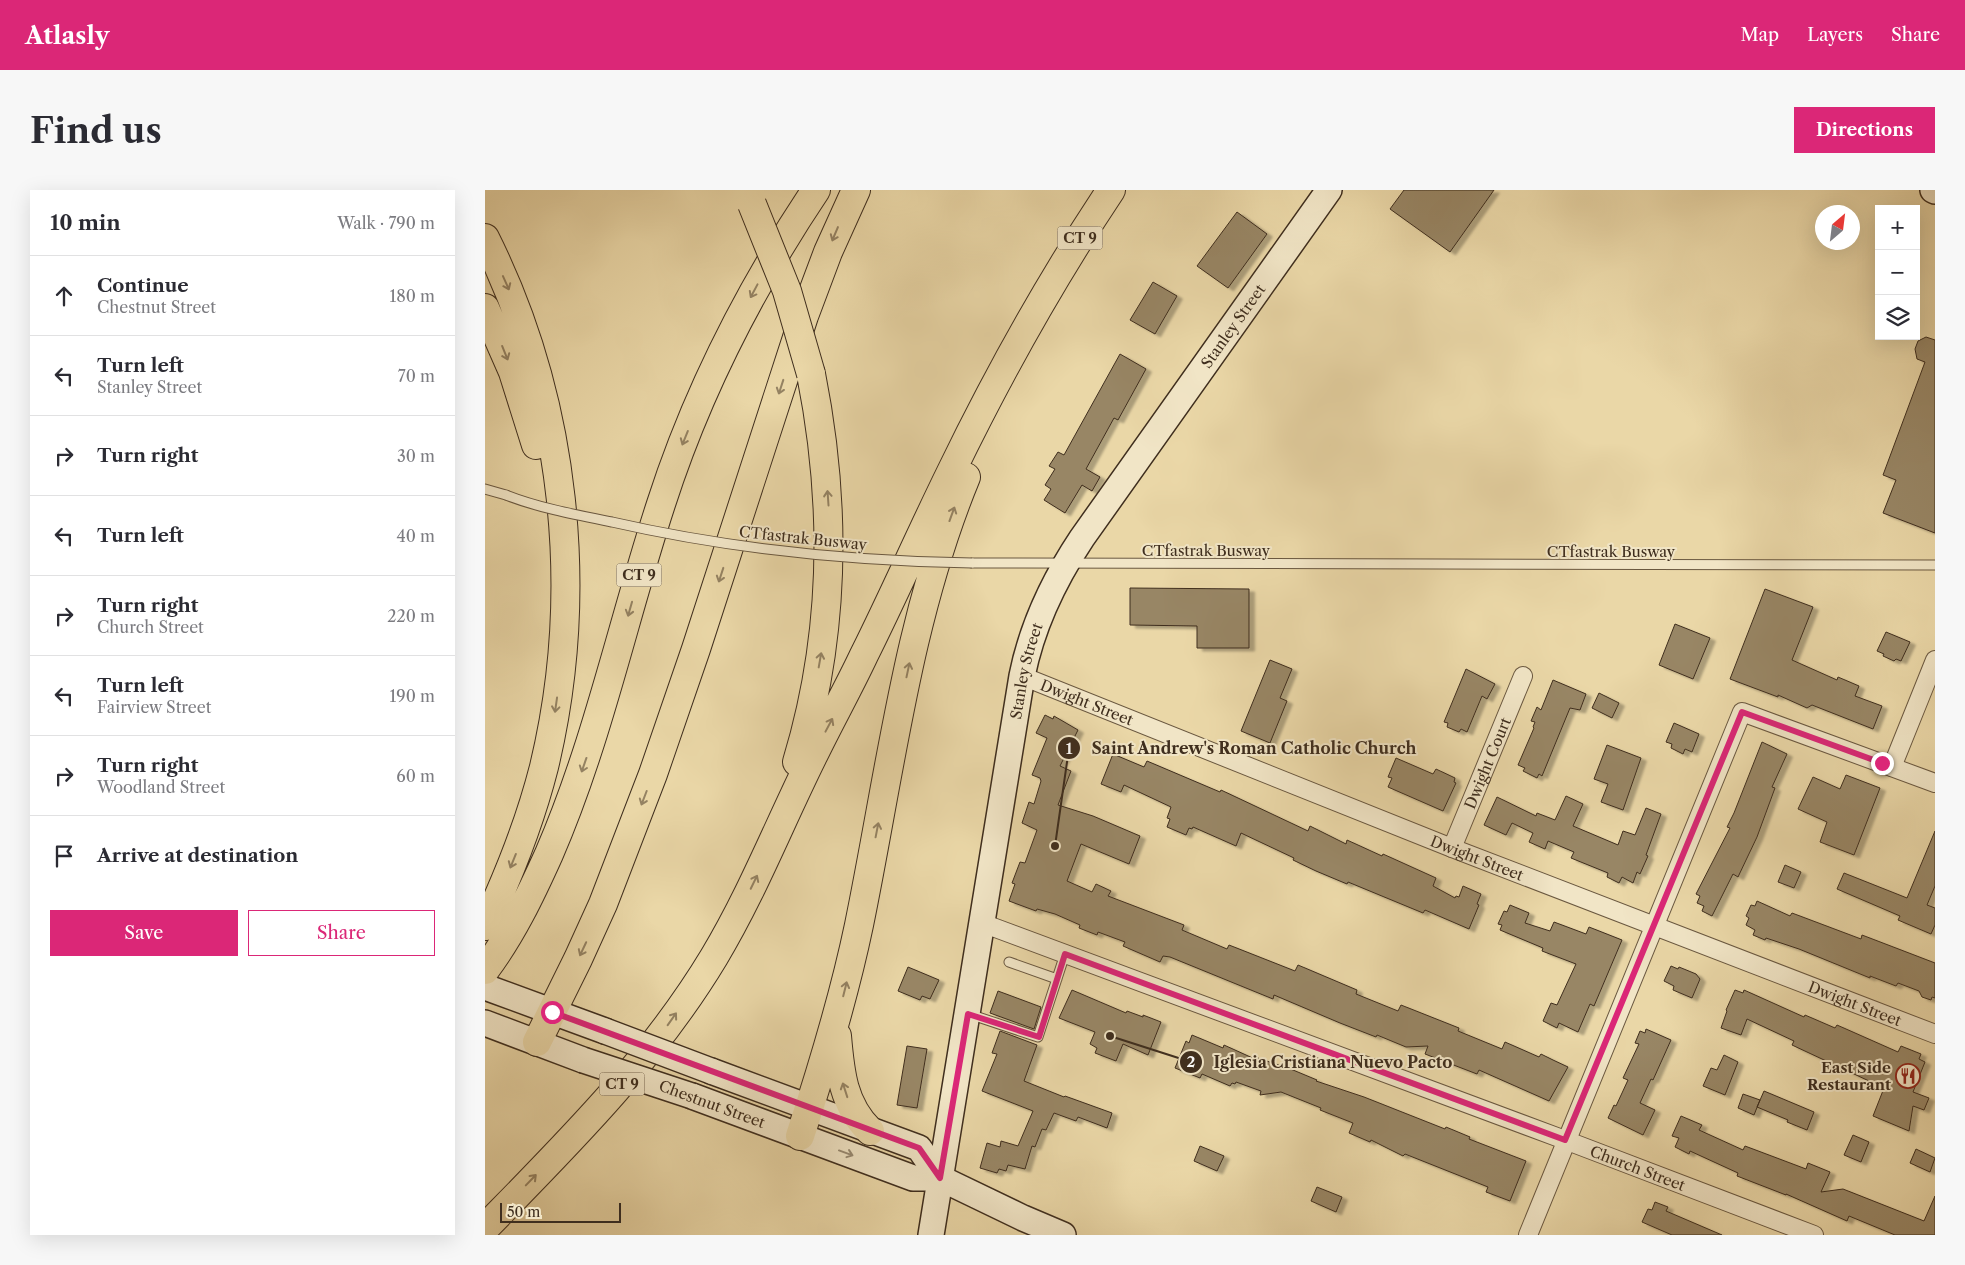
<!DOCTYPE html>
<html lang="en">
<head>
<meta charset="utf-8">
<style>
  body { margin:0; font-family:"Libre Caslon Text",serif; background:#f7f7f7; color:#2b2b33 }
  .controls { position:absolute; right:15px; top:15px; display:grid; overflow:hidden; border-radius:0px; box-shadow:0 5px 20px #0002 }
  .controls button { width:45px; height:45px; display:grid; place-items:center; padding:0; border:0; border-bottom:1px solid #e1e1e2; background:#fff; color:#2b2b33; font:25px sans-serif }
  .compass { position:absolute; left:1330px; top:15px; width:45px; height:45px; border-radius:50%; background:#fff; box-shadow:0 5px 20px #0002; rotate:28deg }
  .scale { position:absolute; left:15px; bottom:12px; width:121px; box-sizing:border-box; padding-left:5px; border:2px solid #3f2e1e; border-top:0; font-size:14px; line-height:18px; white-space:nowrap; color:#3f2e1e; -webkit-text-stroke:4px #f1e5c6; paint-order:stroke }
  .stop { position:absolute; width:15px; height:15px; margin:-11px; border:4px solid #db2777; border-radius:50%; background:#fff }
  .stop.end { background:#db2777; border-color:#fff; box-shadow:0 1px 5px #0008 }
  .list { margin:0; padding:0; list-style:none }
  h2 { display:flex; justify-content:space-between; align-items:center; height:65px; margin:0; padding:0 20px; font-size:21px }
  h2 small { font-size:16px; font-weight:400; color:#7c7c81 }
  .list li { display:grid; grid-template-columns:32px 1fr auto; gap:15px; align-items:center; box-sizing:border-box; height:80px; padding:0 20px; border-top:1px solid #e1e1e2 }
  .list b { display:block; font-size:19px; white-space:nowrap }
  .list p { margin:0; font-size:16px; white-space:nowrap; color:#7c7c81 }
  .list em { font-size:16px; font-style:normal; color:#7c7c81 }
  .actions { display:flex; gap:10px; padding:15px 20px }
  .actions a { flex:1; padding:11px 0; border:1px solid #db2777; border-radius:0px; text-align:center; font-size:18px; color:#db2777 }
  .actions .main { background:#db2777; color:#fff }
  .icon { flex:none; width:28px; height:28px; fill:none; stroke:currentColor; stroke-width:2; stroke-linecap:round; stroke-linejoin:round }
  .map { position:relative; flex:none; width:1450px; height:1045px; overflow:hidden; border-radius:0px }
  header { display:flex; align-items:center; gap:30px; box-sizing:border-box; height:70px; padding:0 25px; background:#db2777; color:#fff }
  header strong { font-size:24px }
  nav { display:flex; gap:28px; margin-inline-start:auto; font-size:18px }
  .intro { display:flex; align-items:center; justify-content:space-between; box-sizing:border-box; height:120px; padding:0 30px }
  h1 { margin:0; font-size:35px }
  .button { padding:12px 22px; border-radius:0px; background:#db2777; color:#fff; font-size:18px; font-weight:700 }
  main { display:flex; gap:30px; padding:0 30px }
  aside { flex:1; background:#fff; border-radius:0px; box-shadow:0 5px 20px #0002 }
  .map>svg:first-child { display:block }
</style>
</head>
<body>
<header>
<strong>Atlasly</strong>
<nav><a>Map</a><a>Layers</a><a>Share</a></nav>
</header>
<div class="intro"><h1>Find us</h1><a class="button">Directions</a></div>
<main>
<aside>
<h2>10 min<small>Walk · 790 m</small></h2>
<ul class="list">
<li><svg class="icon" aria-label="ahead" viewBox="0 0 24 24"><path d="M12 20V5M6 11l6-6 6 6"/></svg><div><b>Continue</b><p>Chestnut Street</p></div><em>180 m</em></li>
<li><svg class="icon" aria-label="left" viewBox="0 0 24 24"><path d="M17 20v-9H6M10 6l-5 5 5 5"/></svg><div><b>Turn left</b><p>Stanley Street</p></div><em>70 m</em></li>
<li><svg class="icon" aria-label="right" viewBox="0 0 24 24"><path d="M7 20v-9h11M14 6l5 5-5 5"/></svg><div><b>Turn right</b></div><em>30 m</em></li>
<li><svg class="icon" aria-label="left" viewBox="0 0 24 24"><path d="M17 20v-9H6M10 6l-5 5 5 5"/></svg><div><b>Turn left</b></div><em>40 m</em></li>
<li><svg class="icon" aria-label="right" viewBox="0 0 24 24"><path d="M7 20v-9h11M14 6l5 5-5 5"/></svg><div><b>Turn right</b><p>Church Street</p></div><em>220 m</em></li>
<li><svg class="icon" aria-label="left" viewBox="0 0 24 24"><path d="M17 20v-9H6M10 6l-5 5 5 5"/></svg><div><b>Turn left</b><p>Fairview Street</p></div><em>190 m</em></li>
<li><svg class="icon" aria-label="right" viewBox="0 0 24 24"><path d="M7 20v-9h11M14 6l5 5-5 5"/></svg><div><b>Turn right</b><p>Woodland Street</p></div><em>60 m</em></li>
<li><svg class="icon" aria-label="arrive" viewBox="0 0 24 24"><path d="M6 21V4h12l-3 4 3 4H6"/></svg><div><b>Arrive at destination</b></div></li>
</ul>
<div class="actions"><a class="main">Save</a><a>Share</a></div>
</aside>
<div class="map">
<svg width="1450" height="1045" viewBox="0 0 1450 1045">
  <defs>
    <filter id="shadow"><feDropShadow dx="5.5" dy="3" stdDeviation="1" flood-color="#0004"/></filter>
  </defs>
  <rect width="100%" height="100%" fill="#ead7a7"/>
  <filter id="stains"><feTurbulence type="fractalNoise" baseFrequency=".004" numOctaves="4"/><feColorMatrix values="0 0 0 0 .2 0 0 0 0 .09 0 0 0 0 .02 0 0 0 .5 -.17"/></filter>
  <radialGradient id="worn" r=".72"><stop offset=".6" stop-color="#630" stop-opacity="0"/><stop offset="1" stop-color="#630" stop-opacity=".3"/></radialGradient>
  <!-- building -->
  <path fill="#988665" stroke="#3f2e1e" filter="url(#shadow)" d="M919,0H1009L965,62L905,19Z
    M752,22L782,44L743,98L712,76Z
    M668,92L692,106L670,144L645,130Z
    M1441,147L1450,150V343L1398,323L1411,290L1398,285L1440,172L1432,169L1430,159L1433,151Z
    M635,164L661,179L633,230L629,228L601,279L615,287L607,301L597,295L580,323L559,310L566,299L560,295L570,279L564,276L573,262L579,265Z
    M645,398L764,399V458H712V436L645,435Z
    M1280,399L1328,417L1307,470L1352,490L1353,487L1374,496L1370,506L1397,516L1388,539L1327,515L1322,518L1293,505V507L1245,489Z
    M1190,434L1225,448L1208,489L1174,475Z
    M1401,442L1425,452L1416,471L1411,469L1409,471L1398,466L1399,464L1392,461Z
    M785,470L807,479L795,508L802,511L785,553L756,541Z
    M981,479L1010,494L1002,509L997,506L982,542L976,539L974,542L962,537L963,533L959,532Z
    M1068,490L1101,504L1095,520L1085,518L1057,586L1054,584L1052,588L1038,581L1040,578L1033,575L1049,538L1048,537L1050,532L1046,531L1052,517L1056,520Z
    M1114,503L1134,513L1127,528L1107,518Z
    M560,525L568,529L569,526L593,540L575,576L586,581L573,615L608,626L655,646L644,674L596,654L582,691L607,702L611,694L626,701L623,706L699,735L697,740L742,759L744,755L810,781L813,775L872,800L871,804L913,821L916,815L974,838L973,841L1017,859L1020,852L1054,867L1056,864L1068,870L1083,877L1064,911L994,880L992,884L940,864L943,856L921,857L892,845L891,847L855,833L789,805L788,809L685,767L678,766L675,772L638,756L640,752L613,742L612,745L594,738L595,735L570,724L552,719L551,721L524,711L530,694L527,693L535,672L540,673L552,640L537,633L544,612L549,614L556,591L555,588L547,585L562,548L551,543Z
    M1189,533L1214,544L1207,562L1200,559L1198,564L1186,558L1187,554L1181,552Z
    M1277,552L1302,564L1287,597L1290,598L1272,647L1253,687L1248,684L1227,726L1217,721L1219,716L1212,713L1215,706L1211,704L1245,638L1242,637L1249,623Z
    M1122,555L1156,568L1138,620L1116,612L1123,594L1109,589Z
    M628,564L659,577L662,571L735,602L736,600L823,641L825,636L861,654L862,650L897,666L898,664L951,688L948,696L970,708L971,706L974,707L978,696L996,704L992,714L994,715L984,739L940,720L938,723L863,692L862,694L831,681L808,670L809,668L756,643L751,656L708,637L707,639L704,638L701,645L682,637L685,629L682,628L686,617L639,595L636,602L616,594Z
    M911,568L948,584L951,579L970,588L969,592L971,593L958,621L903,597L907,588L903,587Z
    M1361,585L1395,598L1369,665L1335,652L1342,632L1313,619L1328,587L1355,599Z
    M1081,606L1098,614L1088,636L1133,655L1138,641L1150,645L1161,618L1176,624L1161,665L1163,666L1155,684L1152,682L1148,693L1137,687L1134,693L1122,687L1123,683L1086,668L1089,662L1063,651L1060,659L1044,652L1048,643L1027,633L1021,645L999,635L1012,607L1051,626L1052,623L1070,630Z
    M1450,641V696L1442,715L1450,718V735L1446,744L1413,730L1415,726L1352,699L1359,683L1422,708Z
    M1300,675L1316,682L1309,698L1293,692Z
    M1272,711L1305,726L1307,723L1376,749L1377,745L1450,773V808L1447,807L1446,810L1437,807L1434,801L1413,793L1411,796L1385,786V788L1314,759L1281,748L1280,750L1268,745L1270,740L1261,735L1264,728L1261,726L1266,715L1270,716Z
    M1025,715L1044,723L1040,733L1065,741L1069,732L1101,744L1104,737L1137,750L1109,816L1105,814L1093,842L1074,833L1072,838L1058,831L1066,813L1072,815L1091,774L1057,761L1058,758L1015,740L1017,735L1013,734L1019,721L1022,722Z
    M1186,776L1193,779L1194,777L1211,784L1215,789L1207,808L1188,800L1189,796L1179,791Z
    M423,777L454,790L445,809L437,806L435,810L413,801Z
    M587,800L641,823L642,821L658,827V825L676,832L663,865L638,854L631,871L610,863L612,858L605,854L610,842L574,828Z
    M1250,800L1258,803L1259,800L1319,827L1320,825L1350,838L1352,835L1413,862L1416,856L1436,864L1434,869L1440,872L1428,902L1444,908L1439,920L1428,916L1424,941L1388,926L1399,898L1307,855L1309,851L1262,829L1256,845L1236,838L1242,821L1241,820Z
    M513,801L556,817L549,839L505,823Z
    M1161,839L1186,850L1168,890L1166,889L1155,913L1170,920L1158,945L1123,928L1129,915L1131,916L1143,890L1138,888L1154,854L1150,853L1155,841L1160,843Z
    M515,841L552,855L539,891L579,907L580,906L627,923L622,938L593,927L591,931L569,923L561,940L557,939L550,957L547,956L540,979L523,975L521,981L514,979L512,983L495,978L502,953L515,957L516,951L533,956L548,921L497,901L512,864L507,863Z
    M707,845L738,858L739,855L772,870L773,868L808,880L832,890L831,891L879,907L960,939L961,937L985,947L984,949L1041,971L1025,1011L1001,1002L1003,997L920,964L918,966L886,950L885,952L864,943L868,933L835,920L836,918L796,902L775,905L776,901L751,892L750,894L747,893L745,896L717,884L715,888L690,878L701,851L704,853Z
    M422,856L442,859L432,918L412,915Z
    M1239,865L1253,872L1240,905L1218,896L1226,878L1232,880Z
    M1279,901L1329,922L1322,940L1302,932L1303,930L1272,917Z
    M1258,904L1275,910L1269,925L1253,918Z
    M1196,926L1217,935L1214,940L1258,960L1260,956L1321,979L1323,973L1345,982L1336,1002L1358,999L1439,1031L1450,1006V1045H1410L1364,1026L1362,1031L1301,1004V1005L1252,986L1253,983L1205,961L1204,964L1190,957L1194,948L1187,946Z
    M1368,945L1384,952L1376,972L1359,965Z
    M715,956L739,966L732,981L709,971Z
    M1431,959L1450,968L1445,982L1425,973Z
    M832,997L857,1007L851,1022L826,1011Z
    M1170,1012L1183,1017L1181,1021L1237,1045H1187L1157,1032L1163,1019L1167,1020Z"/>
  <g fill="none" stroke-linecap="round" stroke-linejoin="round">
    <defs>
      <path id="lane" d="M0,299L21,305
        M487,373L1450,375
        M524,772L572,789
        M484,824L553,847L580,764"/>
      <g id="street">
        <path id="s1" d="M537,486L967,658L1450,844"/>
        <path d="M1407,577L1450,470"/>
        <path id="s2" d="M967,658L1038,486"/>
        <path id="s3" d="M497,733L1080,950L1329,1045"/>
        <path d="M1043,1045L1257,522L1450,593"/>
      </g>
      <g id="secondary">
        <path d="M1448,0L1450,1"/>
        <path d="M0,797L120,841"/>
        <path d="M0,833L98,870"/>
        <path d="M226,881L434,958L455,988"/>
        <path d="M207,906L428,988H455L538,1028L578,1045"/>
        <path id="s4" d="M446,1045L537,486C547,436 569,390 597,348L844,0"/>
      </g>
      <path id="highway" d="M0,48C81,210 101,402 59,577C45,632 24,685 0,736
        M0,118L28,182L51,255
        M312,572C351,443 352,315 326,184
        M0,780C27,744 46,704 64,664C113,551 138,430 176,314C212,202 266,97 331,0
        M352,846C355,882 358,915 385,941
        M52,852L93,769L118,714L168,584L211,459L319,126L343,62L371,0
        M315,946C338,876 359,807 374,735C405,584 422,430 481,287
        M0,1038C83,953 167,870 229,767C268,702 295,632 329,564C345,531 363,499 379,465C409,405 436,343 466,282C513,185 566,90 626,0"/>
    </defs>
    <!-- lane casing -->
    <use href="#lane" stroke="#6a5840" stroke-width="11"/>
    <!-- street casing -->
    <use href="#street" stroke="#6a5840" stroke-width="20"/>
    <!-- secondary casing -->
    <use href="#secondary" stroke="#3f2e1e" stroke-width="28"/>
    <!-- highway casing -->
    <use href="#highway" stroke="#3f2e1e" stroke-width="30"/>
    <!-- lane -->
    <use href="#lane" stroke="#f1e5c6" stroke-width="9"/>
    <!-- street -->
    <use href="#street" stroke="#f1e5c6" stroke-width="18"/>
    <!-- secondary -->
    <use href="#secondary" stroke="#f1e5c6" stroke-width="25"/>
    <!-- highway -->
    <use href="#highway" stroke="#ead7a7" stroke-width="28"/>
    <defs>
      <path id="lane-bridge" d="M21,305C54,318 92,325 127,332C245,359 366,371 487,373"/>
      <path id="secondary-bridge" d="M120,841L226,881
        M98,870L207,906"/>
      <path id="highway-bridge" d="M267,14L302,101L326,184"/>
    </defs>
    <!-- lane-bridge casing -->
    <use href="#lane-bridge" stroke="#6a5840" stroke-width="11" stroke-linecap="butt"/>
    <!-- secondary-bridge casing -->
    <use href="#secondary-bridge" stroke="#3f2e1e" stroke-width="28" stroke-linecap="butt"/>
    <!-- highway-bridge casing -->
    <use href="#highway-bridge" stroke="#3f2e1e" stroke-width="30" stroke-linecap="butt"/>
    <!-- lane-bridge -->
    <use href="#lane-bridge" stroke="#f1e5c6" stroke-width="9"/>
    <!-- secondary-bridge -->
    <use href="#secondary-bridge" stroke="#f1e5c6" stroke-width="25"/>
    <!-- highway-bridge -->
    <use href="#highway-bridge" stroke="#ead7a7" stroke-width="28"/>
  </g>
  <!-- one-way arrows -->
  <defs><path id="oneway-shaft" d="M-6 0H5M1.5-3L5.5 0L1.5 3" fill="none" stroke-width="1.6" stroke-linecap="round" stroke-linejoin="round" transform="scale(1.25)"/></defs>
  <g stroke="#948262">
    <use href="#oneway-shaft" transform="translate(350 44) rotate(113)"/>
    <use href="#oneway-shaft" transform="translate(21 93) rotate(66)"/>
    <use href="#oneway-shaft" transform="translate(269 101) rotate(118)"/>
    <use href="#oneway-shaft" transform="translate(20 163) rotate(68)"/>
    <use href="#oneway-shaft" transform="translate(296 197) rotate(108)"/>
    <use href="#oneway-shaft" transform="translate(200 248) rotate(112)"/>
    <use href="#oneway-shaft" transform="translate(343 308) rotate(-94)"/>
    <use href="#oneway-shaft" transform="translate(467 324) rotate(-70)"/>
    <use href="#oneway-shaft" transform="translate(236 385) rotate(108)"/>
    <use href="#oneway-shaft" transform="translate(145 419) rotate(106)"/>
    <use href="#oneway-shaft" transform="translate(335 470) rotate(-80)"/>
    <use href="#oneway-shaft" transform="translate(423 480) rotate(-78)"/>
    <use href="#oneway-shaft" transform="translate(71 515) rotate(98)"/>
    <use href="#oneway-shaft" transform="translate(344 535) rotate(-62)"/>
    <use href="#oneway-shaft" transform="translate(99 575) rotate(109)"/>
    <use href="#oneway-shaft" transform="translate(159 608) rotate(111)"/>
    <use href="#oneway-shaft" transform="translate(392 640) rotate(-79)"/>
    <use href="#oneway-shaft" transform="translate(28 671) rotate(112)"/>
    <use href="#oneway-shaft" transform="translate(269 692) rotate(-64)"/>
    <use href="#oneway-shaft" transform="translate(98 759) rotate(115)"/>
    <use href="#oneway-shaft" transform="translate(360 799) rotate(-76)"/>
    <use href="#oneway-shaft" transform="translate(187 829) rotate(-55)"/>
    <use href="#oneway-shaft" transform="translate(360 900) rotate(-108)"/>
    <use href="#oneway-shaft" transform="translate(46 990) rotate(-46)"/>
  </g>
  <use stroke="#988a72" href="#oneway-shaft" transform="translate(361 963) rotate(20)"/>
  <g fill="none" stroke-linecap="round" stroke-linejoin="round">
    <!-- route -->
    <path stroke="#db2777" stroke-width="6" d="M67,822L434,958L455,988L483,824L554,847L580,764L1080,950L1257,522L1397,573"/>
  </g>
  <!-- icons -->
  <defs>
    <symbol id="restaurant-ring" viewBox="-11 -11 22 22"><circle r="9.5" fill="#f1e5c6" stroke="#8f2418" stroke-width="1.5"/><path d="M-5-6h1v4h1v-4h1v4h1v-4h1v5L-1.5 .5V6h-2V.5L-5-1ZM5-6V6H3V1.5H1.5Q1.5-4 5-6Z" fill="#8f2418"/></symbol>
  </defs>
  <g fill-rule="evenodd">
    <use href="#restaurant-ring" x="1409" y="872" width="28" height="28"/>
  </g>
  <g text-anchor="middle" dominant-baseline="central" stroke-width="4" stroke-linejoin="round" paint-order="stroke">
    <!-- shield labels -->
    <g fill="#f1e5c6" stroke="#746550" stroke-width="1">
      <rect x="572.5" y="36.5" width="45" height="23" rx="4"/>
      <rect x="131.5" y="373.5" width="45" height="23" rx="4"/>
      <rect x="114.5" y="882.5" width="45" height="23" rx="4"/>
    </g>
    <g font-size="14" font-weight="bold" fill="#3f2e1e">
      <text x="595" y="48">CT 9</text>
      <text x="154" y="385">CT 9</text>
      <text x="137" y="894">CT 9</text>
    </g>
    <!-- street labels -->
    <g font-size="15" fill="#3f2e1e" stroke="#f1e5c6">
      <text stroke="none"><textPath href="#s4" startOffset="978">Stanley Street</textPath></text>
      <text transform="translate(318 348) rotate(6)">CTfastrak Busway</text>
      <text x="721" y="360">CTfastrak Busway</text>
      <text x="1126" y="361">CTfastrak Busway</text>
      <text stroke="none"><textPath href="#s4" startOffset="572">Stanley Street</textPath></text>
      <text stroke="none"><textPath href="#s1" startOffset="70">Dwight Street</textPath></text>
      <text stroke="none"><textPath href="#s2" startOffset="92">Dwight Court</textPath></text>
      <text stroke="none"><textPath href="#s1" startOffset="490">Dwight Street</textPath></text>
      <text stroke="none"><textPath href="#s1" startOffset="895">Dwight Street</textPath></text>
      <text transform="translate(227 914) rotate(20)">Chestnut Street</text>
      <text stroke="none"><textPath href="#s3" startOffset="700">Church Street</textPath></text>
    </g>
    <!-- poi labels -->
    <g font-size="15" font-weight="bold" fill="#3f2e1e" stroke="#f1e5c6" text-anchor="end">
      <text x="1406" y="877">East Side<tspan x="1406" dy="17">Restaurant</tspan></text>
    </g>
  </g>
  <!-- callouts -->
  <path fill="none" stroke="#3f2e1e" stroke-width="2" d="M570 656L584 558M625 846L706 872"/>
  <g fill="#3f2e1e" stroke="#f1e5c6" stroke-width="2">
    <circle cx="570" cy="656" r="5"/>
    <circle cx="625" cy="846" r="5"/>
    <circle cx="584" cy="558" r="12"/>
    <circle cx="706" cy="872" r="12"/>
  </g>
  <g font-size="15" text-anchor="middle" font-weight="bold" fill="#fff">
    <text x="584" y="564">1</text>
    <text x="706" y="877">2</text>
  </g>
  <g font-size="16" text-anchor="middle" font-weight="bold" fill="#3f2e1e" stroke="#f1e5c6" stroke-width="4" stroke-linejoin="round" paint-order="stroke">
    <text x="769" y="564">Saint Andrew's Roman Catholic Church</text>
    <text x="848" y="878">Iglesia Cristiana Nuevo Pacto</text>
  </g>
  <rect width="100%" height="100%" filter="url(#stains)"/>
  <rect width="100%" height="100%" fill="url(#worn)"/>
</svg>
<div class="controls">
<button>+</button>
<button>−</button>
<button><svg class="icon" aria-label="layers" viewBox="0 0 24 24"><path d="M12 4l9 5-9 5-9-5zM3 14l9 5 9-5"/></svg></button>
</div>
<svg class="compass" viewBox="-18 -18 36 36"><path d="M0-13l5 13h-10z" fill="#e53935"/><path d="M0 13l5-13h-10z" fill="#7c7c81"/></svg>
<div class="scale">50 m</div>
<div class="stop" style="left:67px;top:822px"></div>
<div class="stop end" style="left:1397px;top:573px"></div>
</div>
</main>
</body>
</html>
